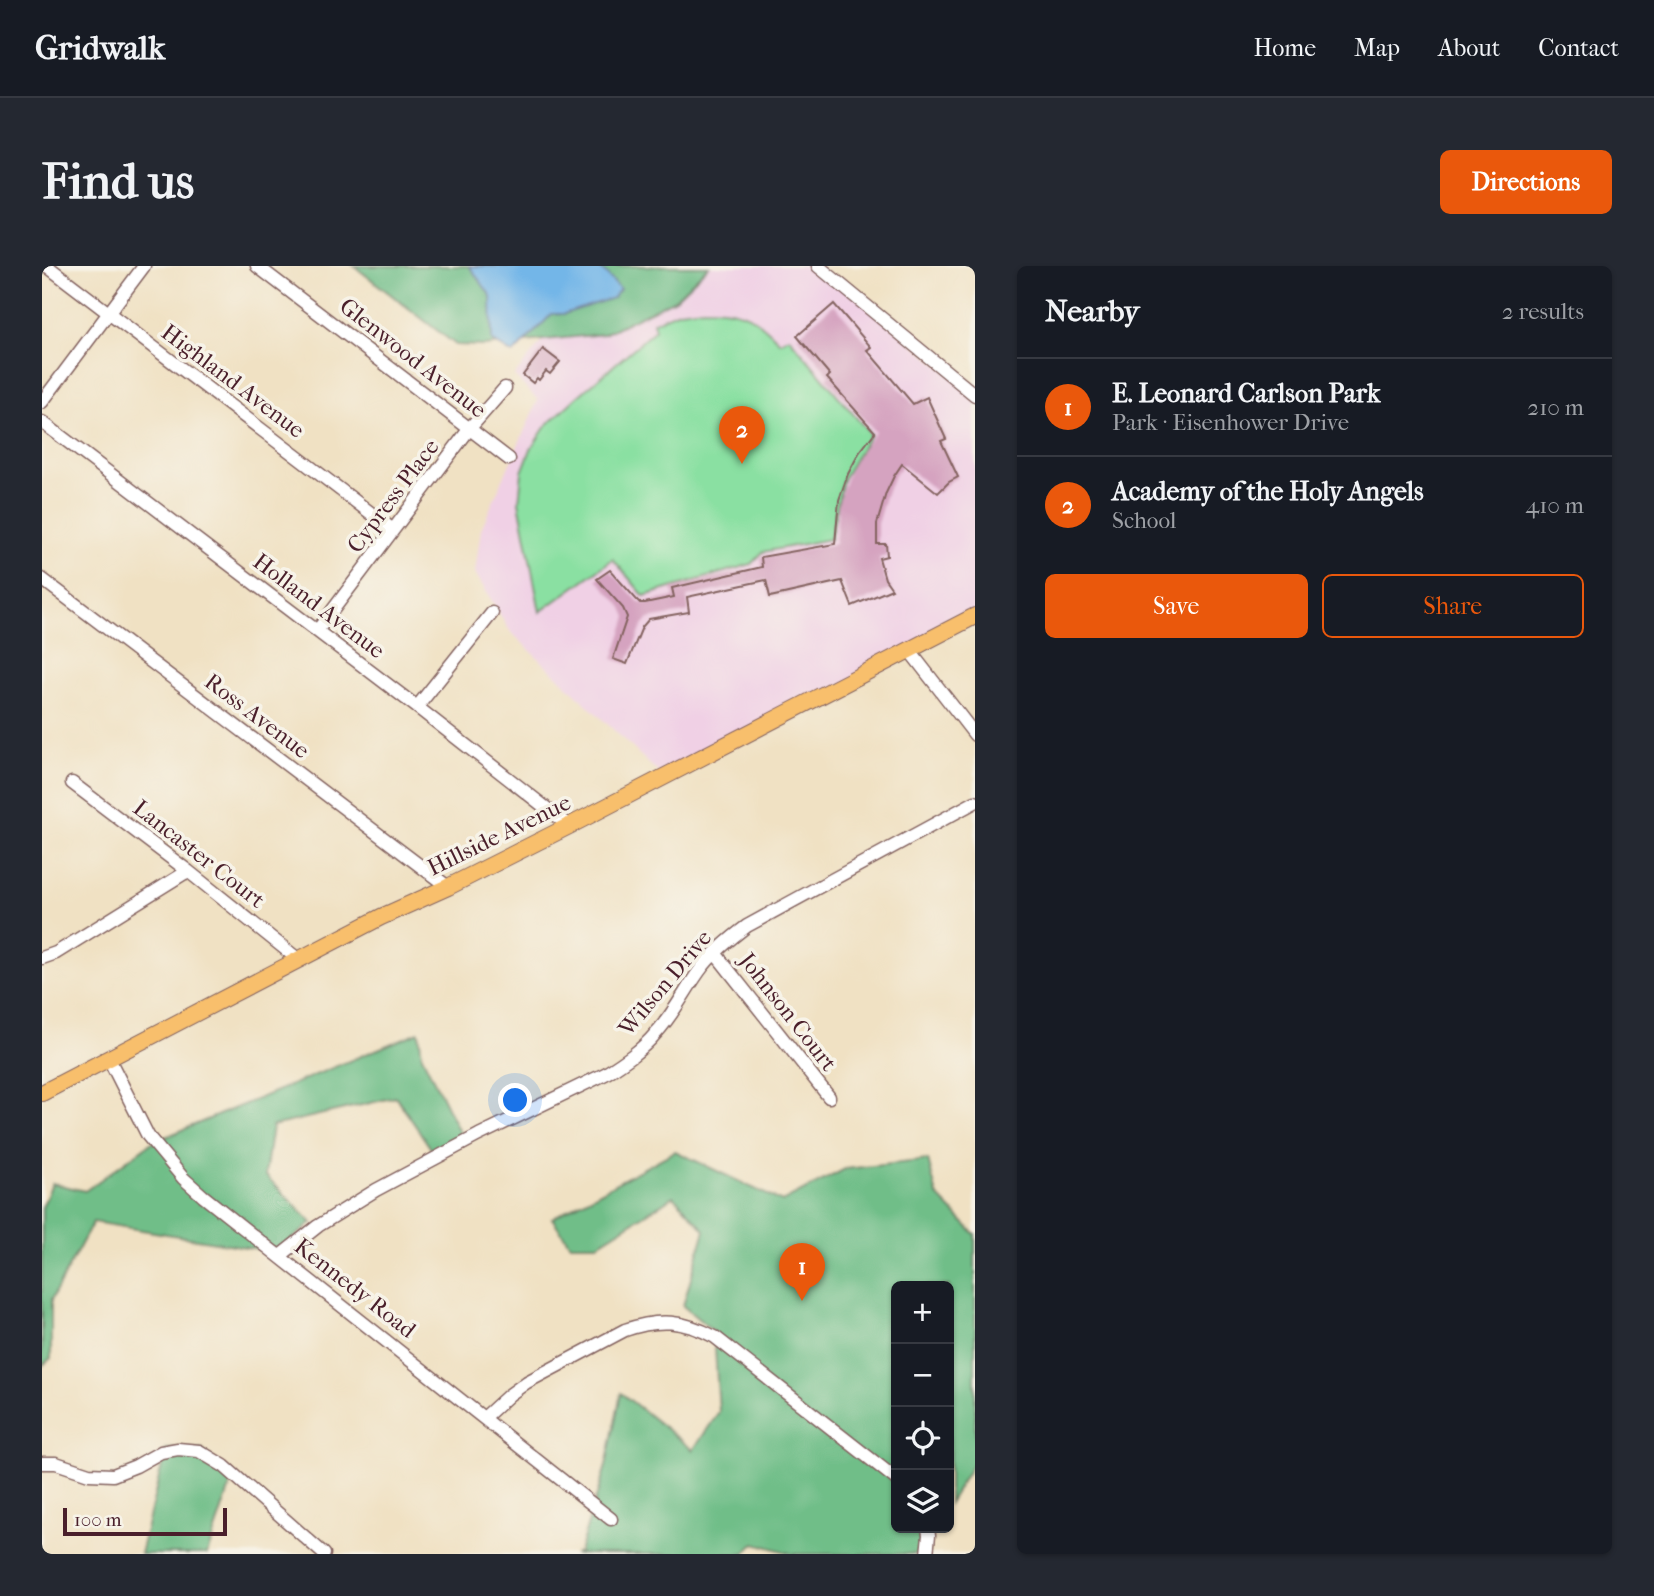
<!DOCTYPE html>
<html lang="en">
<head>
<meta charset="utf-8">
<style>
  body { margin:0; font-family:"IM FELL French Canon",serif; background:#242831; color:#f1f3f6 }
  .controls { position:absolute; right:21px; bottom:21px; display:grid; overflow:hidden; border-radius:10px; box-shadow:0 2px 5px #0004 }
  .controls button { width:63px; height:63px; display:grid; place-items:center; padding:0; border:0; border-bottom:2px solid #363941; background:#171b24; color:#f1f3f6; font:35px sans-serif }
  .scale { position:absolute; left:21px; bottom:18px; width:164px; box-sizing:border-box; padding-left:7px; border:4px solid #4a1f2b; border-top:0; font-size:19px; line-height:24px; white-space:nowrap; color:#4a1f2b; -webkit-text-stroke:5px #f7f3e8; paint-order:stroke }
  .you { position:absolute; left:474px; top:835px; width:24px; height:24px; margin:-18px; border:5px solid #fff; border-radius:50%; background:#1a73e8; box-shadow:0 0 0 10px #1a73e833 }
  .badge { display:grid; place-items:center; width:46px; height:46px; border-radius:50%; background:#ea580c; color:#fff; font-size:23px; font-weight:700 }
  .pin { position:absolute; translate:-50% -58px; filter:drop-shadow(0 2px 4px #0008) }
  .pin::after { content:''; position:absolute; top:37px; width:24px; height:21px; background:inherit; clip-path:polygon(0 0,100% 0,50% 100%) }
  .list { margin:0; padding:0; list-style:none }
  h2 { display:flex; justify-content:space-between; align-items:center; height:91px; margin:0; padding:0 28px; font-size:30px }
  h2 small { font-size:23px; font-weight:400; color:#9ea1a6 }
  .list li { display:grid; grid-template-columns:46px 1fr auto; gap:21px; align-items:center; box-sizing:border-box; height:98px; padding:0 28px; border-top:2px solid #363941 }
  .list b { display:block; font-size:26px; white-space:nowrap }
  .list p { margin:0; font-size:23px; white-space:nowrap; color:#9ea1a6 }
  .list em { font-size:23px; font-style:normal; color:#9ea1a6 }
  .actions { display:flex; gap:14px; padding:21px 28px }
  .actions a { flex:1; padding:16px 0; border:2px solid #ea580c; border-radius:10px; text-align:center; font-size:24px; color:#ea580c }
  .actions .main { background:#ea580c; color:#fff }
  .icon { flex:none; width:38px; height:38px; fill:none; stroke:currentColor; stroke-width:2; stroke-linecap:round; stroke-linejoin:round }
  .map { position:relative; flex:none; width:933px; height:1288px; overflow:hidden; border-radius:10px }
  header { display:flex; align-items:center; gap:42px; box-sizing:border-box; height:98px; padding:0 35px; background:#171b24; border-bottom:2px solid #363941 }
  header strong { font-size:33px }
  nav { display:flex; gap:38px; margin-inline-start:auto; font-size:24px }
  .intro { display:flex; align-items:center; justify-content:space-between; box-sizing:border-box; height:168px; padding:0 42px }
  h1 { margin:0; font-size:49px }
  .button { padding:18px 32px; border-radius:10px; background:#ea580c; color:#fff; font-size:24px; font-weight:700 }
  main { display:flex; gap:42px; padding:0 42px }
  aside { flex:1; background:#171b24; border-radius:10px; box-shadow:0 2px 5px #0004 }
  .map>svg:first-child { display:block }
</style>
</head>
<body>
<header>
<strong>Gridwalk</strong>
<nav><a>Home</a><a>Map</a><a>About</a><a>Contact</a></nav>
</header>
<div class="intro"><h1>Find us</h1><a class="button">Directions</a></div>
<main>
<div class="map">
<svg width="933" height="1288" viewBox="0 0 933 1288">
  <rect width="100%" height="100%" fill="#f7f3e8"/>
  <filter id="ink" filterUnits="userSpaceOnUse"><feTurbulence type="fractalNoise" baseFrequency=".0143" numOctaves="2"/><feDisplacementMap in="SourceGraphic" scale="14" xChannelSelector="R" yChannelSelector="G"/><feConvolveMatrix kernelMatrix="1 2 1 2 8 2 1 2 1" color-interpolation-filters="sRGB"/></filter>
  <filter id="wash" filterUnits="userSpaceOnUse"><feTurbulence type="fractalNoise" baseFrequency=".00686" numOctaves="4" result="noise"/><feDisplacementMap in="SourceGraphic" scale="28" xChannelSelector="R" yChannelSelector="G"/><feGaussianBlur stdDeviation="1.57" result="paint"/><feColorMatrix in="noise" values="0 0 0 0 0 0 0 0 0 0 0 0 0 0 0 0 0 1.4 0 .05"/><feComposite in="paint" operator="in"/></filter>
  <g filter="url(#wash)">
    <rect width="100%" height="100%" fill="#f0e1c3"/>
    <!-- built -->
    <path fill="#f0d0e5" d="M667,0H776L933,129V350L621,511L468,365L433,307L439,263L496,134L472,110L502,73L562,68L633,33Z"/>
    <!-- green -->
    <path fill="#8ae0a2" stroke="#6a8066" stroke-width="2" d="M661,42C700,42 712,49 738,76L747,71L828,168L801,213L788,273L721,286L709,298L602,330L571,293L498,346L477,236L480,206L489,183L504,160L534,132L613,64L611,56L637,45Z"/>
    <!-- forest -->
    <path fill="#6fbe88" stroke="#5c6e5a" stroke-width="2" d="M312,0H667L633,33L562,68L442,80L414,79Z
      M377,766L380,790L420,872L392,887L354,831L230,860L223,909L270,957L234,986L51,956L9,1034V1092L0,1100V942L10,917L43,925L109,877Z
      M633,885L740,936L803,903L886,894L895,929L933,968V1194L907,1237V1020H854V1262H892L882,1288H751L713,1277L702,1288H532L537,1286L564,1200L579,1127L651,1184L677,1146L672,1066L641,1040L663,964L632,930L556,978H528L510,952Z
      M124,1183L160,1184L191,1212L165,1288H98Z"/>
    <!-- water -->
    <path fill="#73b6e8" stroke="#5e6a8a" stroke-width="2" d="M427,0H557L578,23L571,32L522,48H510L471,88L450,75L449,30Z"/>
    <g id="blocks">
      <!-- building -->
      <path fill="#d5a3c0" d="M792,38L829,81L825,84L871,138L885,131L904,173L899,175L916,211L907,216L896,227L860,198L852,210L844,227L835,258V278H844L845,290L837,292L843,313L850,323L810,340L800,315L728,331L724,314L645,331L647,346L607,353L600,361L585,398L571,393L585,351L581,342L555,313L568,304L594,333L598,337H603L632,331L630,322L720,301L719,291L793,278L797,234L806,208L817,187L833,166L785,112L788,109L755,70Z
        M501,83L518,96L508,108L504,105L497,114L495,112L491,117L481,109Z"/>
    </g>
  </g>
  <g filter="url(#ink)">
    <use href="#blocks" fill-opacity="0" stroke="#846360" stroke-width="2"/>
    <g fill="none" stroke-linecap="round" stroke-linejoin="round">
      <defs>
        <path id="minor" d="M5,0L351,264
          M215,0L467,193
          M776,0L933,129
          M0,136L102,0
          M0,156L375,441L527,560
          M0,313L406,621
          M275,365L428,162L463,122
          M867,384L933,469
          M375,441L450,347
          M30,517L146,605L257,694
          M673,687L787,831
          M0,692L14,687L146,605
          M67,793L106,870L141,912L161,930L569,1253
          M238,990L276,960L334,924L437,869L563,808C582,796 600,784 614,767C633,747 644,722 661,700C674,684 689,672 705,660L933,536
          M442,1152L467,1129L485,1116L583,1064C617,1052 641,1054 673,1071L854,1213
          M0,1197H14L47,1208L71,1209L94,1200L119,1186L136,1183L157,1185L182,1200L282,1288
          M885,1288L887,1269L886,1262"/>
        <path id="major" d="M0,827L339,651L406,621L527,560L933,350"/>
      </defs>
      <!-- minor casing -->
      <use href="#minor" stroke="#846360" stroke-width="15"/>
      <!-- major casing -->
      <use href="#major" stroke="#846360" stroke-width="18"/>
      <!-- minor -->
      <use href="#minor" stroke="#fff" stroke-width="12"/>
      <!-- major -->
      <use href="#major" stroke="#f8bf6c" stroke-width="16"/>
    </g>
  </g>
  <g text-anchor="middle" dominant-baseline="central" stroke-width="7" stroke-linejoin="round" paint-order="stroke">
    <!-- street labels -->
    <g font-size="23" fill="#4a1f2b" stroke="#f7f3e8">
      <text transform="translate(371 92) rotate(38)">Glenwood Avenue</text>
      <text transform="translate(191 115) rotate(37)">Highland Avenue</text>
      <text transform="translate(351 230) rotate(-53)">Cypress Place</text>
      <text transform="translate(277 340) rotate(37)">Holland Avenue</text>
      <text transform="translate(215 450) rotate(37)">Ross Avenue</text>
      <text transform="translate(457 569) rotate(-26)">Hillside Avenue</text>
      <text transform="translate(157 588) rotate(38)">Lancaster Court</text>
      <text transform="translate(623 717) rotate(-50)">Wilson Drive</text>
      <text transform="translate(746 746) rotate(52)">Johnson Court</text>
      <text transform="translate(313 1022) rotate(38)">Kennedy Road</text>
    </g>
  </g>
</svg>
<div class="controls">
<button>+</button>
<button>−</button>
<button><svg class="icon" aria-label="locate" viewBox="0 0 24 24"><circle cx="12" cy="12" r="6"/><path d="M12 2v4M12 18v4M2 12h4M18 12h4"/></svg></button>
<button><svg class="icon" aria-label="layers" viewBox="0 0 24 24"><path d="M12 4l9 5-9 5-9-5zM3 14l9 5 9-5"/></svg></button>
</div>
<div class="scale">100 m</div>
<div class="you"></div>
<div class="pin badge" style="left:760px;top:1035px">1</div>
<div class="pin badge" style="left:700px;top:198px">2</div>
</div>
<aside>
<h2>Nearby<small>2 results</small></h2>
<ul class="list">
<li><span class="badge">1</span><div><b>E. Leonard Carlson Park</b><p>Park · Eisenhower Drive</p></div><em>210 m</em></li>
<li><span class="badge">2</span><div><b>Academy of the Holy Angels</b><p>School</p></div><em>410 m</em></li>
</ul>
<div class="actions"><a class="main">Save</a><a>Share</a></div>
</aside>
</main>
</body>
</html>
